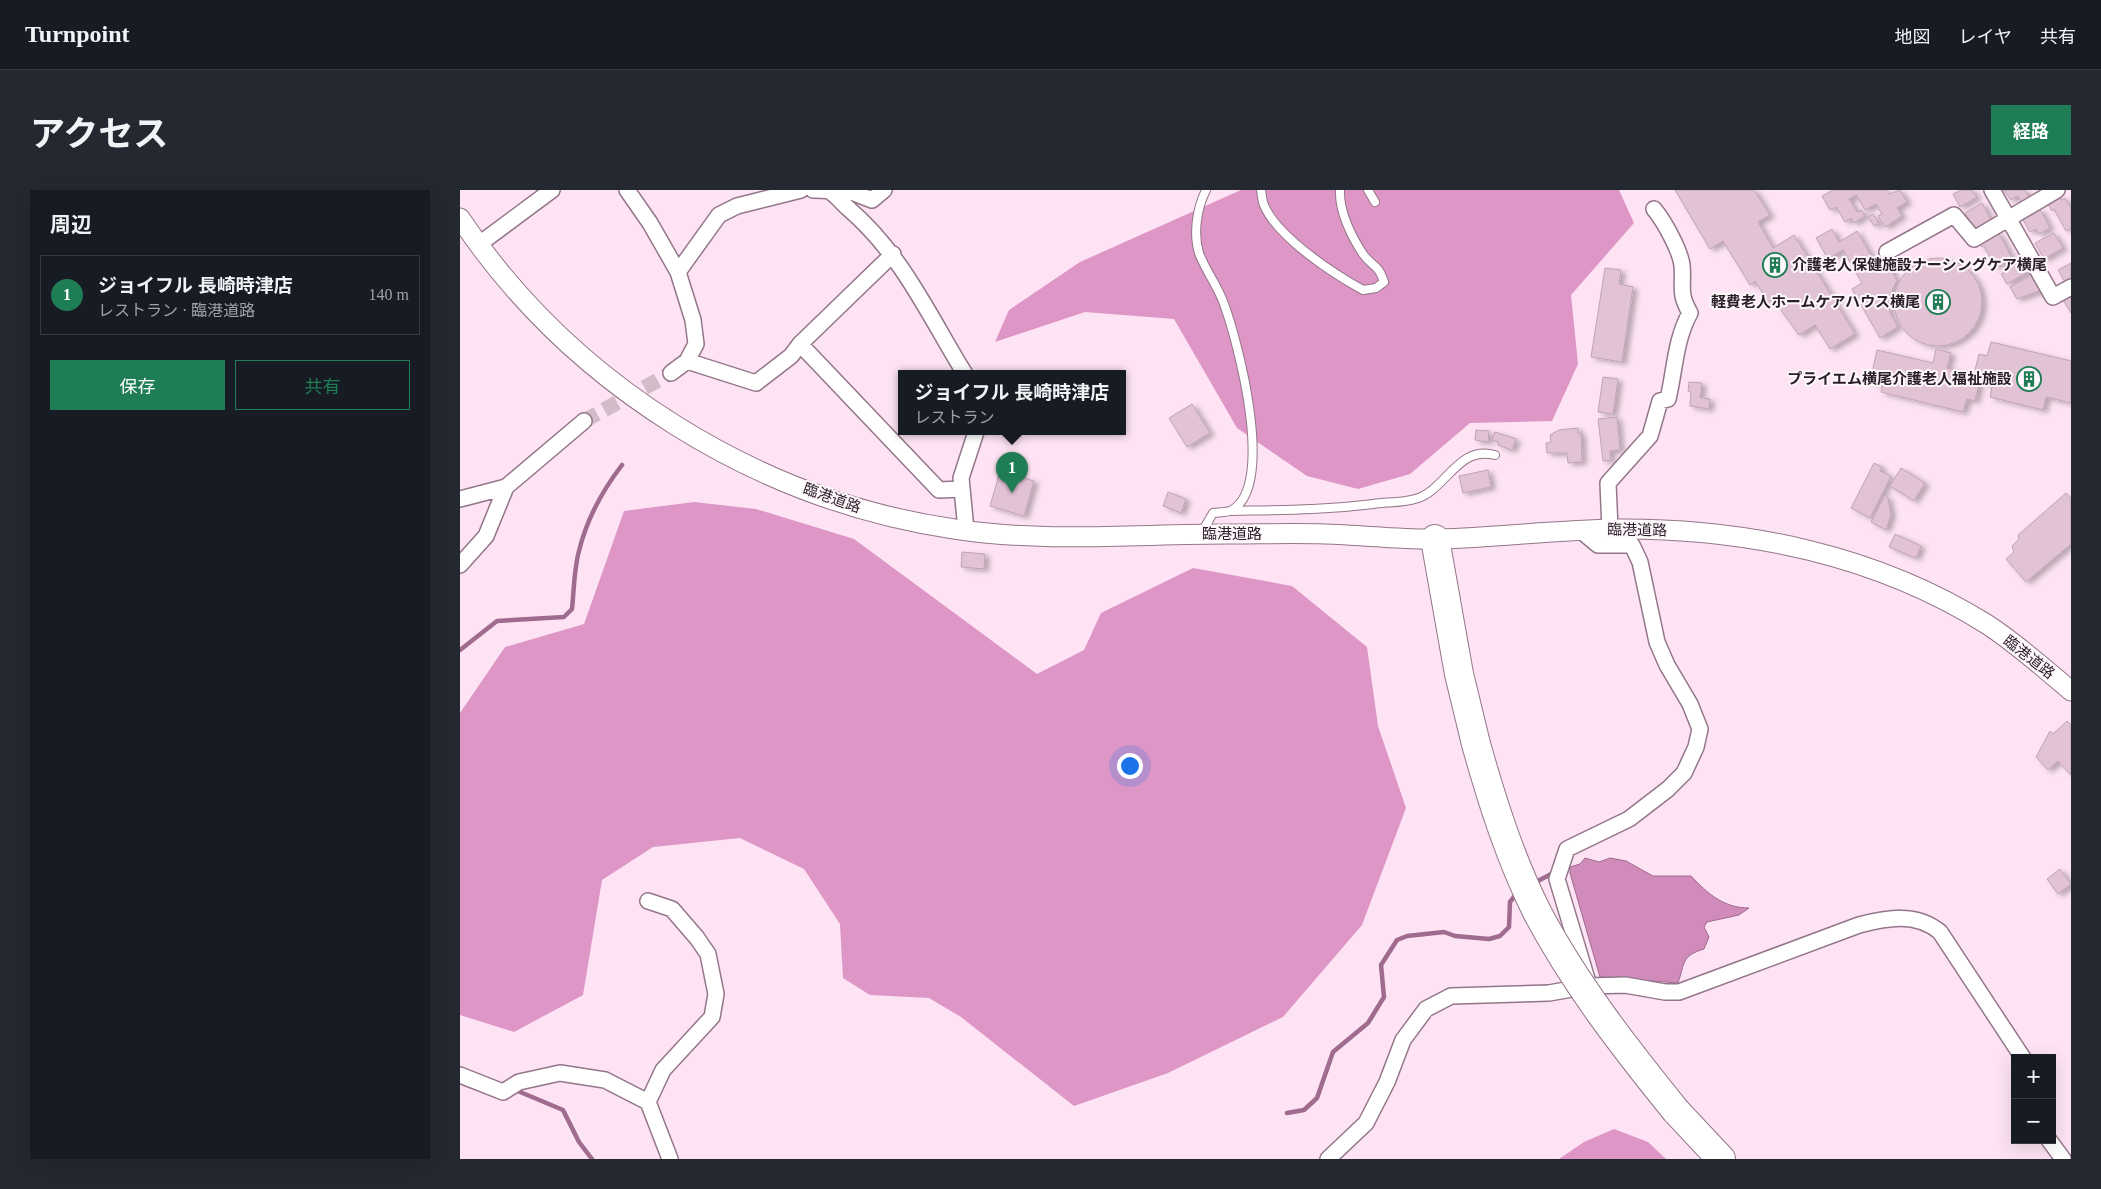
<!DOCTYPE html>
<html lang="ja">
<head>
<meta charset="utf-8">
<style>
  body { margin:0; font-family:"Times New Roman","Noto Sans JP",serif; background:#242831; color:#f1f3f6 }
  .controls { position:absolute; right:15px; bottom:15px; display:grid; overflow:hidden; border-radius:0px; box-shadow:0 5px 20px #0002 }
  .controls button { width:45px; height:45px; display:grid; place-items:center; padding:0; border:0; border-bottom:1px solid #363941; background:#171b24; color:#f1f3f6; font:25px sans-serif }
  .you { position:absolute; left:669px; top:575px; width:18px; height:18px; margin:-12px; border:4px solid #fff; border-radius:50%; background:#1a73e8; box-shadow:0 0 0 8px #1a73e833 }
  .badge { display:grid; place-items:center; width:32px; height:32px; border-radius:50%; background:#1e7d54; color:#fff; font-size:16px; font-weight:700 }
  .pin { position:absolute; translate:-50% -41px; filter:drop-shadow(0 1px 2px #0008) }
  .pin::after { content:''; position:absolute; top:26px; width:18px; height:15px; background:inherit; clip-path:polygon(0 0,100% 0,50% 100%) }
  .popup { position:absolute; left:438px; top:180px; width:228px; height:65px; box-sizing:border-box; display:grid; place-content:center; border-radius:0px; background:#171b24; filter:drop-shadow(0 1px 4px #0005); font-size:16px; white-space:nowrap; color:#9ea1a6 }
  .popup b { font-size:19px; color:#f1f3f6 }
  .popup::after { content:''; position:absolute; left:50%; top:100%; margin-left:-10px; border:10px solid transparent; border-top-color:#171b24 }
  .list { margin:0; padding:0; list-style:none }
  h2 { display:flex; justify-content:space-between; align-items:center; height:65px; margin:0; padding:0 20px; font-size:21px }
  h2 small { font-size:16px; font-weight:400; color:#9ea1a6 }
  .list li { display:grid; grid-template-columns:32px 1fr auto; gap:15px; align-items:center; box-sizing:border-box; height:80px; margin:0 10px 10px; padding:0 10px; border:1px solid #363941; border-radius:0px }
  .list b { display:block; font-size:19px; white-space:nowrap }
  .list p { margin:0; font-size:16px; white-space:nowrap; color:#9ea1a6 }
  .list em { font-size:16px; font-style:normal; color:#9ea1a6 }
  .actions { display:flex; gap:10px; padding:15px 20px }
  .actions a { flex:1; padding:11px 0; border:1px solid #1e7d54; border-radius:0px; text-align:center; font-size:18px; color:#1e7d54 }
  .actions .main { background:#1e7d54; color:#fff }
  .map { position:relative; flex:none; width:1611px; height:969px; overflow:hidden; border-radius:0px }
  header { display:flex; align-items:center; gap:30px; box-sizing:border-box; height:70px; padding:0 25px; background:#171b24; border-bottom:1px solid #363941 }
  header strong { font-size:24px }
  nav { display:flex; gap:28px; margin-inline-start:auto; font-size:18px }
  .intro { display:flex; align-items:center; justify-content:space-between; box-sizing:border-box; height:120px; padding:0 30px }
  h1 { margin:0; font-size:35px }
  .button { padding:12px 22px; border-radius:0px; background:#1e7d54; color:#fff; font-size:18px; font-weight:700 }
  main { display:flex; gap:30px; padding:0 30px }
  aside { flex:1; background:#171b24; border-radius:0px; box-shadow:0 5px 20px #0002 }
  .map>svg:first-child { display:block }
</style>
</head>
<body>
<header>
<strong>Turnpoint</strong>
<nav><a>地図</a><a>レイヤ</a><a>共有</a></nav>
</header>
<div class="intro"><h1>アクセス</h1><a class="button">経路</a></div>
<main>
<aside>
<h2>周辺<small></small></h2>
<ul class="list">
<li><span class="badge">1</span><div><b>ジョイフル 長崎時津店</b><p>レストラン · 臨港道路</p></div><em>140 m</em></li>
</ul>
<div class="actions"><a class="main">保存</a><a>共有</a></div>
</aside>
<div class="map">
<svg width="1611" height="969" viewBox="0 0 1611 969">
  <defs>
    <filter id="shadow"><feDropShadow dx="4.5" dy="2.5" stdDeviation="2.5" flood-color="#0004"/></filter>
  </defs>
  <rect width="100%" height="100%" fill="#fde3f3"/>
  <!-- forest -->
  <path fill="#dd96c6" d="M781,0H1159L1174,33L1111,105L1118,174L1092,231L1010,233L950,284L898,299L847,286L777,238L714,129L625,122L535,152L549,120L620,72Z
    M234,312L296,319L394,349L577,484L624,460L641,423L733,378L832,396L907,457L918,536L946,618L902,735L823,827L708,883L614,916L501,827L469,808L410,805L383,788L380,734L344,679L280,648L193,657L142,690L123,805L54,842L0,825V523L45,457L124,434L164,321Z
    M1154,939L1188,952L1206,969H1099L1124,952Z"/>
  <!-- water -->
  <path fill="#d18bba" stroke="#9f6b8e" d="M1125,668L1139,672L1150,668L1166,671L1193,686H1231C1248,704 1264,718 1289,718L1279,725L1247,732L1244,737L1249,747L1244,759C1221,766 1225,773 1218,793L1140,787L1110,683V677L1120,674Z"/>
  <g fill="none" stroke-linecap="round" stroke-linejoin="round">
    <!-- stream -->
    <path stroke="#9f6b8e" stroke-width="4.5" d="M0,460L37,431L104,427L112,419C114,400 114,379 119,361C127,328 142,301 162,275
      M1072,694L1097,681
      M53,899L103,920L119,952L132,969
      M827,923L844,920L857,908L873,862L908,833L924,807L921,775L937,750L947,746L984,742L995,746L1029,749L1040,746L1049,737L1050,712L1057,703"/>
  </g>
  <!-- building -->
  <path fill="#e2c3d6" stroke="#c1a3b6" filter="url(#shadow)" d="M1215,0H1294L1310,25L1298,32L1313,58L1334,45L1395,144L1370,159L1355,135L1339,145L1313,109L1308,112L1295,91L1290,95L1263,51L1250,59Z
    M1373,0H1426L1429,4L1440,0L1447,12L1437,18L1442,26L1425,37L1418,26L1422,24L1416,14L1405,20L1396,5L1389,9L1397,22L1401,20L1405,26L1394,33L1391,28L1385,32L1376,17L1370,20L1362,6Z
    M1501,0H1512L1517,7L1500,17L1493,4Z
    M1543,0H1565L1571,11L1563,15L1558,6L1551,10Z
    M1600,7L1601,10L1605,8L1611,18V38L1606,41L1594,19L1592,21L1588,14Z
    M1522,13L1531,30L1514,39L1505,23Z
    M1580,19L1590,38L1579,44L1576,39L1570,42L1562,28Z
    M1413,24L1419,34L1414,36L1408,27Z
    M1372,39L1379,52L1397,41L1414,71L1423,65L1437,90L1429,107L1430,123L1438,137L1420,148L1392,99L1402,93L1383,60L1368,69L1356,48Z
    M1538,42L1552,68L1535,77L1524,56L1522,57L1519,53Z
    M1594,43L1603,58L1584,69L1575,53Z
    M1434 112a44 44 0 1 1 88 0a44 44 0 1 1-88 0Z
    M1558,68L1560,72L1565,69L1572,80L1547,94L1541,84L1548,80L1545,76Z
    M1611,73V89L1605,92L1598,80Z
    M1145,78L1161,80L1159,94L1173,97L1162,172L1131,167Z
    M1573,84L1582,100L1557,109L1550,97Z
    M1611,103V123L1602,108Z
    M1531,152L1611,171V213L1586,207L1583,220L1530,207L1532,197L1525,195L1528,183L1515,180L1519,164L1527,166Z
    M1476,159L1491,163L1487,178L1521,186L1515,211L1507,209L1503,222L1421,202L1423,195L1410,192L1417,160L1473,173Z
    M1143,187L1158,189L1153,224L1138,222Z
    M1229,192L1242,193L1240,208L1250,209L1249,219L1230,216L1231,202L1228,201Z
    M732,214L750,243L727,257L709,228Z
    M1157,227L1160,260L1150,261L1151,270L1143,271L1138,229Z
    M1118,238V243H1121L1122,272L1108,273L1107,263H1087L1086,253L1091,252L1090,245L1099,240Z
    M1016,240L1029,241L1028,252L1015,250Z
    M1035,242L1056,249L1052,260L1038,255L1039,252L1032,250Z
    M1414,273L1422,277L1420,281L1431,286L1410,328L1391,318Z
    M1441,278L1465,293L1454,311L1430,296Z
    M1028,280L1031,297L1003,303L999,286Z
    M540,281L574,291L564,326L530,316Z
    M708,302L726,309L721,323L703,316Z
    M1606,303L1611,309V354L1566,392L1546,369L1554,362L1552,356L1559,349L1558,345Z
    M1425,305L1428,308L1431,325L1426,340L1411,332Z
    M1435,344L1461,356L1456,368L1429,357Z
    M502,362L525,364L524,379L501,377Z
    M1607,531L1611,535V585L1598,571L1588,580L1576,567L1590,541L1593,544Z
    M1600,679L1611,694L1598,704L1587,689Z"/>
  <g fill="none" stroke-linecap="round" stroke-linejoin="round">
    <!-- minor-tunnel -->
    <path stroke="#d3bcca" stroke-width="15" stroke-dasharray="15 8" stroke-linecap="butt" d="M124,231L211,183"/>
    <defs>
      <path id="service" d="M801,0C802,5 802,11 804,15C817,47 874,84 903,100L916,98L924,92C918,73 912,77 903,64C891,46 879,21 880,0
        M908,0L915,12
        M771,321C819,320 866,320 913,314C927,312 942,313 955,309C986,301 997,255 1035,265
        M742,342L753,323C758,322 767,323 772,320C816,295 778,152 764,114C758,96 745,80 739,63C733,43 737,18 746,0"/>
      <path id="minor" d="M167,0L190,33L218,82L233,130L236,154L227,171L211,183
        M353,0C358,0 364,0 369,1C375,4 383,14 389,19C443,66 468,124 505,184
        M1532,0L1593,107L1611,97
        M369,1H389L412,10L424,0
        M18,55L92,0
        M1427,62L1494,25L1514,49L1597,0
        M218,82L259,25L277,16L341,0
        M340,154L479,300L502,299
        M227,171L296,193L331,166L340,154L433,64
        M0,309L46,297L124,231
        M1150,339L1148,293L1190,246L1200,211L1208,209C1215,180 1215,150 1230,123C1218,102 1224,97 1222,75C1220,60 1204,31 1194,19
        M506,340L501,288L516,242
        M1120,340L1138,355H1172L1180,372L1197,452L1207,475L1230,514L1240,539L1236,557L1224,583L1208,599L1169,629L1107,659L1097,689L1127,789
        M0,375L26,346L46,297
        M0,885L43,902L59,892L100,883L145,890L188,912L210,969
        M188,912L203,880L252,827L256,804L248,764L237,748L212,719L188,711
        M1589,950L1603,969
        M868,969L906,933L927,892L943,850L966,819L991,806L1089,803L1129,796L1165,795L1205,802H1219L1399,735C1427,728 1456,722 1480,742L1563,868"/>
      <path id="tertiary" d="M0,28C111,194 297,310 494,339C585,353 677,344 768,344C800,344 833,343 865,344C903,345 942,350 980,349C1039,347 1097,340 1156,339C1286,338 1417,365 1528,435C1557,454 1584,478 1611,501"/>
      <path id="motorway" d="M975,349L999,484L1016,554
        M1216,921L1261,969"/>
    </defs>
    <!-- service casing -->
    <use href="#service" stroke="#937689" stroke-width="10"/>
    <!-- minor casing -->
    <use href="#minor" stroke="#937689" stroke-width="18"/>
    <!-- tertiary casing -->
    <use href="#tertiary" stroke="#937689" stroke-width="21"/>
    <!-- motorway casing -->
    <use href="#motorway" stroke="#937689" stroke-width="30"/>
    <!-- service -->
    <use href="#service" stroke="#fff" stroke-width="8"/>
    <!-- minor -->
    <use href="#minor" stroke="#fff" stroke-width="15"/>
    <!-- tertiary -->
    <use href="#tertiary" stroke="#fff" stroke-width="19"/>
    <!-- motorway -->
    <use href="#motorway" stroke="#fff" stroke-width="28"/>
    <defs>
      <path id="motorway-bridge" d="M1016,554C1032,611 1050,668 1077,722C1115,794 1165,858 1216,921"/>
    </defs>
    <!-- motorway-bridge casing -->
    <use href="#motorway-bridge" stroke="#937689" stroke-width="30" stroke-linecap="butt"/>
    <!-- motorway-bridge -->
    <use href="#motorway-bridge" stroke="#fff" stroke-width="28"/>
  </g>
  <!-- icons -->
  <defs>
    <symbol id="building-ring" viewBox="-11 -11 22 22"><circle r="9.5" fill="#fdf7fb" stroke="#1e7d54" stroke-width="1.5"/><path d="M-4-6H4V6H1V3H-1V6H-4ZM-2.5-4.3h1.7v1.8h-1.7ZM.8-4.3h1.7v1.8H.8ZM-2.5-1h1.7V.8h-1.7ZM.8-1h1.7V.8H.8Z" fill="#1e7d54"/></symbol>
  </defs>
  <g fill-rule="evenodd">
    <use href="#building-ring" x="1301" y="61" width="28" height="28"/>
    <use href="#building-ring" x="1464" y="98" width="28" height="28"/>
    <use href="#building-ring" x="1555" y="175" width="28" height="28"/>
  </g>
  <g text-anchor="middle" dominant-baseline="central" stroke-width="4" stroke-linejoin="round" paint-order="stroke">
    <!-- poi labels -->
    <g font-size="15" font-weight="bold" fill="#2b1f27" stroke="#fdf7fb" text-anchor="end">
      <text x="1332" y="75" text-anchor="start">介護老人保健施設ナーシングケア横尾</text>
      <text x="1460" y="112">軽費老人ホームケアハウス横尾</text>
      <text x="1552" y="189">プライエム横尾介護老人福祉施設</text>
    </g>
    <!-- street labels -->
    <g font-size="15" fill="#2b1f27" stroke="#fdf7fb">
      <text transform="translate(372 308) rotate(20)">臨港道路</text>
      <text transform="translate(1177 340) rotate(1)">臨港道路</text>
      <text x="772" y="344">臨港道路</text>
      <text transform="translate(1569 467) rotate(38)">臨港道路</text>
    </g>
  </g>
</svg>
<div class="controls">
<button>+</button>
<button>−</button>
</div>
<div class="you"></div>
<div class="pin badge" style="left:552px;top:303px">1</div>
<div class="popup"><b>ジョイフル 長崎時津店</b>レストラン</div>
</div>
</main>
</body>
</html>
